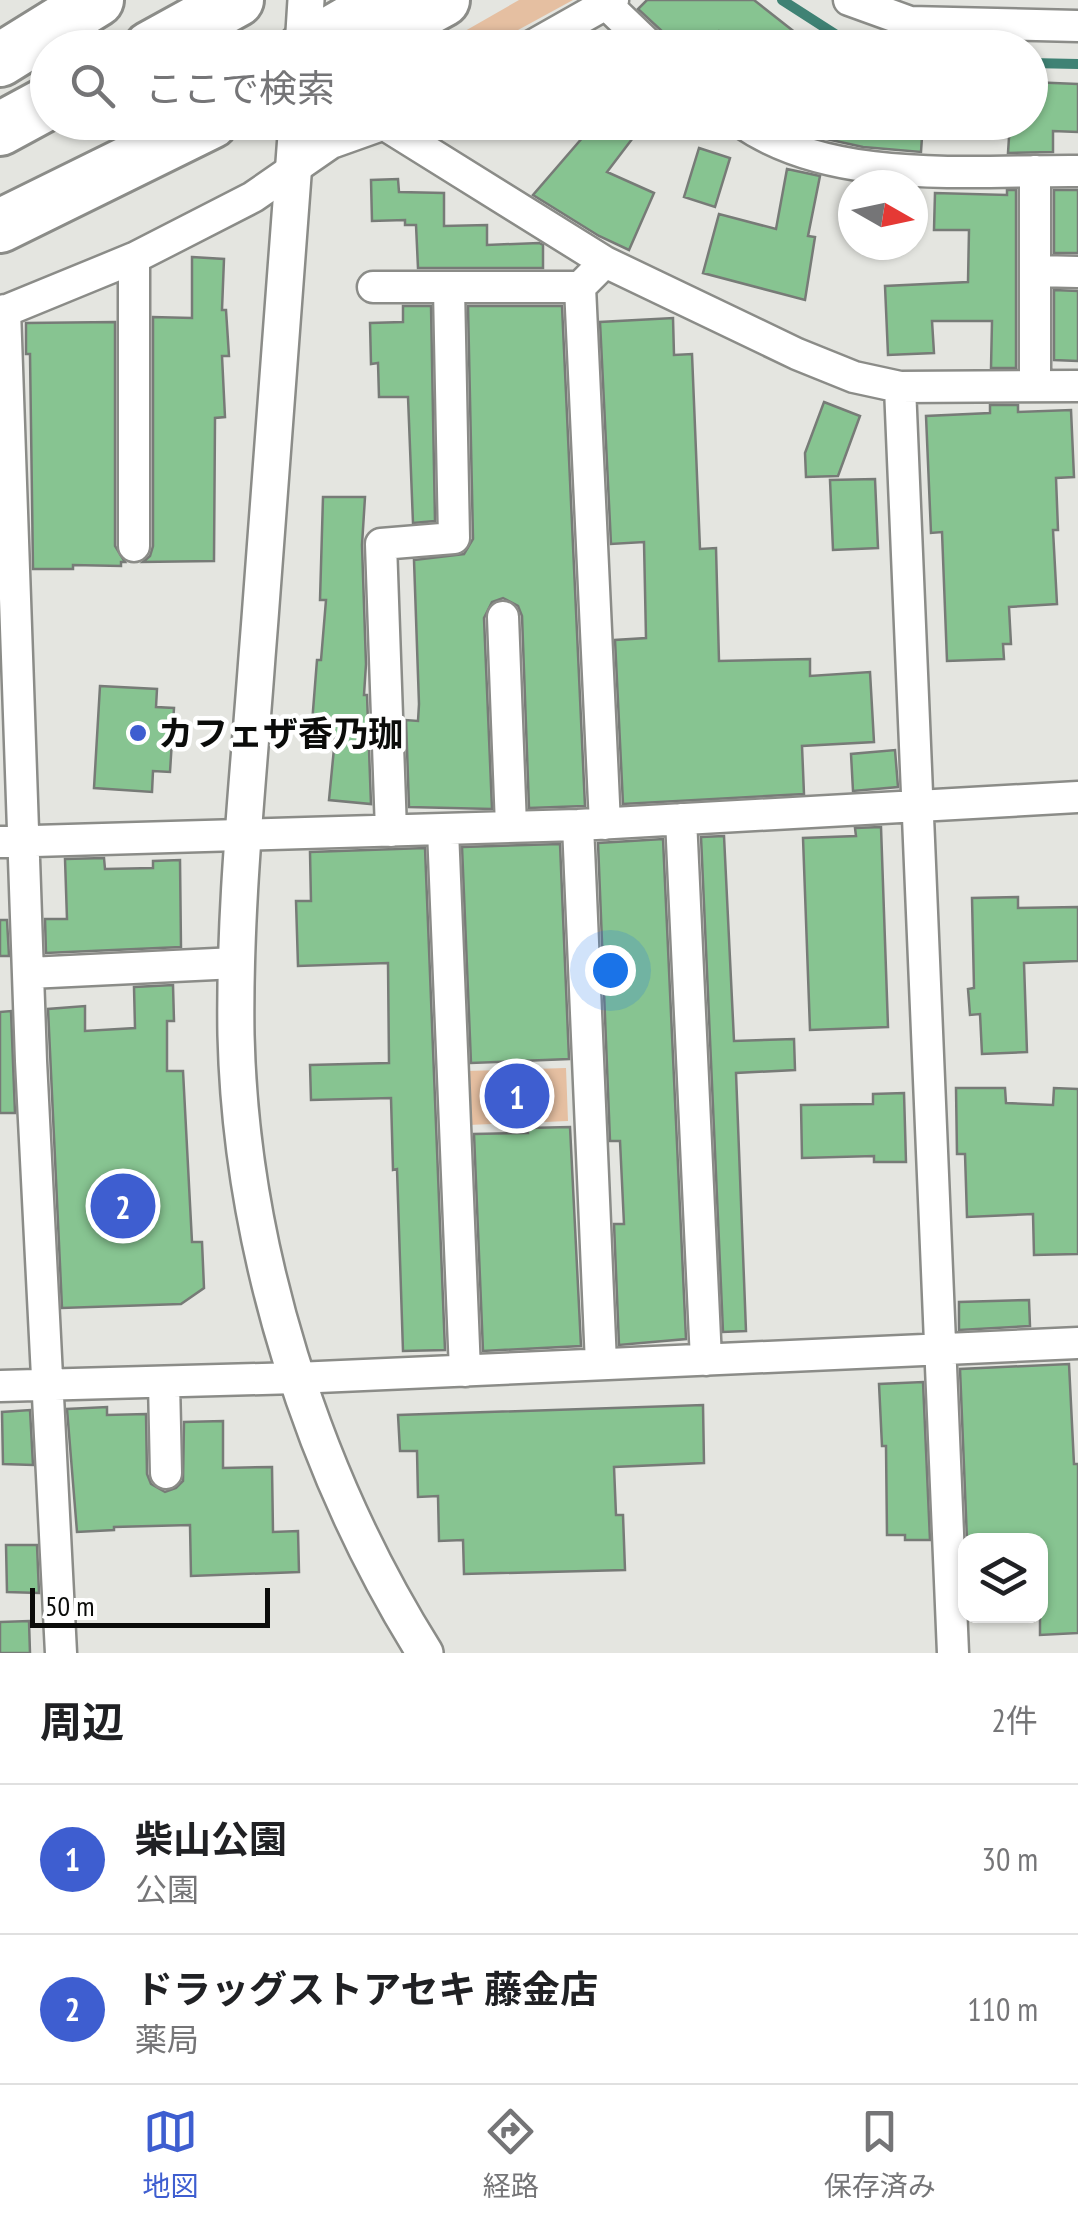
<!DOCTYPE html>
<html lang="ja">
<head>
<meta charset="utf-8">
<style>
  body { margin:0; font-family:"PT Sans Narrow","Noto Sans JP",sans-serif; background:#f6f6f6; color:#202124 }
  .controls { position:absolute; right:30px; bottom:30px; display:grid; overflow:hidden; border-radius:20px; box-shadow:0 2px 8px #0004 }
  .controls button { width:90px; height:90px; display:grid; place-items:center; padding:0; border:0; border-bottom:2px solid #e0e0e0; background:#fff; color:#202124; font:50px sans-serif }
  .compass { position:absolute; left:838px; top:170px; width:90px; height:90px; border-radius:50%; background:#fff; box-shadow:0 2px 8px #0004; rotate:99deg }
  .scale { position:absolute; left:30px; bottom:25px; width:240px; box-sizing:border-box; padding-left:10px; border:5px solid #0b0c0a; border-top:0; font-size:28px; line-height:35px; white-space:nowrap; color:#0b0c0a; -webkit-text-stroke:8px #fff; paint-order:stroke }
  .you { position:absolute; left:610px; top:970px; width:35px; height:35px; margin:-25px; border:8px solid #fff; border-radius:50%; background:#1a73e8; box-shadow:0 0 0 15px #1a73e833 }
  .badge { display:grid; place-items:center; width:65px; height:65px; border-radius:50%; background:#3e5ed0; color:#fff; font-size:32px; font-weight:700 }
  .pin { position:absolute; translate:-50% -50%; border:5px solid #fff; box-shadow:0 2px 10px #0006 }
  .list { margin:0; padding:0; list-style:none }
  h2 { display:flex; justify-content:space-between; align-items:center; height:130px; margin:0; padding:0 40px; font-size:42px }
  h2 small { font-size:32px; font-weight:400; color:#757577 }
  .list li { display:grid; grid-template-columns:65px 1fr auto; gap:30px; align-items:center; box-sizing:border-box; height:150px; padding:0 40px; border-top:2px solid #e0e0e0 }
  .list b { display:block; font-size:38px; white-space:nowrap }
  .list p { margin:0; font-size:32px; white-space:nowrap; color:#757577 }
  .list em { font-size:32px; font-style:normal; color:#757577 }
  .icon { flex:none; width:55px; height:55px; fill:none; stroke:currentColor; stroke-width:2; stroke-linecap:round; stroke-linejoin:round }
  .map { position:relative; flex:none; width:1078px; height:1653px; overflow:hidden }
  .search { position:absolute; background:#fff; box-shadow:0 2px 8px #0004; left:30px; right:30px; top:30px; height:110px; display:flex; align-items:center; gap:25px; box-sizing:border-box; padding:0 35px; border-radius:55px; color:#757577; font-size:38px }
  .sheet { height:430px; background:#fff }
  nav { display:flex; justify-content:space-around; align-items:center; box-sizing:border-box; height:140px; border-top:2px solid #e0e0e0; background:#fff; font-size:28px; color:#757577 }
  nav a { display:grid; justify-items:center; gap:5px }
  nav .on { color:#3e5ed0 }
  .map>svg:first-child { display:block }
</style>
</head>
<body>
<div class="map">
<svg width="1078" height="1653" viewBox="0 0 1078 1653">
  <rect width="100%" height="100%" fill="#e4e5e0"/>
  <!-- green -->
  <path fill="#e5bfa1" d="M519,0H573L487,47H437Z
    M566,1068L568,1121L468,1125L466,1071Z"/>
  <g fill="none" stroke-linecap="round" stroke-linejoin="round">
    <!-- stream -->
    <path stroke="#3f8274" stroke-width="10" d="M782,0L838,36L876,48
      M1030,63L1078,64"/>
  </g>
  <!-- building -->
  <path fill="#87c491" stroke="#777b77" stroke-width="2.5" d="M647,0H754L815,48H744L719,31L702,48H670L665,34L638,9Z
    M1030,82L1078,84V132L1053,131V152L1008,153L1010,122H1030Z
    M596,122H645L607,172L654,193L629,250L599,236L533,195Z
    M803,122H923L921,152L863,147L822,138L802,131Z
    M699,148L730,158L715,207L684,197Z
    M787,169L820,176L808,236L815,237L805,300L703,273L719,214L776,229Z
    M398,179L399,192L444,193V226L487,225V245L539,243L543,245V268H418L416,225H405V220L372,221L371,180Z
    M1007,190H1016V368H991L992,321H932L934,353L888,355L885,286L968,282L969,230H934L935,193L1007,195Z
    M1054,190H1078V253H1054Z
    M192,257L224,259L222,310H226L229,356H222L225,417L215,418L214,561L143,562L150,556L153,546V317L192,318Z
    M1054,290L1078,291V361L1054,360Z
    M403,306H431L435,521L413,523L408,397H379L378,363L371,364L370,323L403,322Z
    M468,306H562L585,806L529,808L522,616L518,606L503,598L492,602L484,618L492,809L409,807L406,720L418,721L419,704L414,560L464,554L473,539Z
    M673,318L674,355L692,354L700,549L716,548L719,661L810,659V676L870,672L874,742L802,746L804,794L623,804L615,640L646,638L644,542L611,544L600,322Z
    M115,322V546L125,562H121V566L73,565V569H33L30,354H26V323Z
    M824,402L860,416L838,476L806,477L805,453Z
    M990,405H1018V412L1071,410L1074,477L1056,478L1058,530H1053L1057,604L1009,607L1011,644H1003L1004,659L947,661L942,532L931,533L926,416L990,413Z
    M875,479L878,548L833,550L830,480Z
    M323,497H365L362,545L366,664L364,695H367L371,804L329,800L335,738L311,736L317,660H321L326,600H320Z
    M100,686L157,689L156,707L174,708L170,772L153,771L152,792L94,788Z
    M895,750L898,787L853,791L851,754Z
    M881,827L888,1027L810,1030L803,838L856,836L855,828Z
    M724,836L734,1041L794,1039L795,1070L736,1073L746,1331L723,1332L701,837Z
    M663,839L686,1339L619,1345L614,1224H624L620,1141H610L598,843Z
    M560,844L569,1059L471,1063L462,847Z
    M425,848L445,1350L403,1351L397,1169L393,1170L391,1098L311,1100L310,1065L389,1063L388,963L298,966L296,901H311L310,852Z
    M104,858L105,869L153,868V861L180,860L181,947L46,953L45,919H67L65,859Z
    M1018,897V908L1078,907V961L1024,963L1027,1052L982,1054L980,1014L970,1015L968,989L974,988L972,898Z
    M0,920H7L9,956H0Z
    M173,985L174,1021H167V1071H183L192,1242H202L204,1288L181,1304L62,1308L48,1009L85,1006V1031L135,1028L134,987Z
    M11,1011L15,1113H0V1012Z
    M956,1088H1005L1006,1103L1053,1105L1054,1088L1078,1089V1254L1034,1255L1033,1214L967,1217L965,1154H957Z
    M904,1093L906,1162H874V1156L802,1158L801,1105L873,1104V1094Z
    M570,1127L581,1346L483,1351L474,1134L528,1133V1128Z
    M1029,1300L1030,1326L959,1330V1302Z
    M1069,1364L1074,1464H1078V1633L1040,1635V1540H967L960,1369Z
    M923,1382L930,1540H905V1535H887L886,1446H882L879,1384Z
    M703,1405L704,1463L614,1467L616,1515H623L625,1570L464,1574L463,1540L439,1541L438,1496L418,1497L417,1451H400L398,1415Z
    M107,1407V1415L146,1414L147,1474L151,1484L165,1492L176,1488L183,1481L184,1422L223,1421V1468L272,1467L273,1532L298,1531L299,1572L191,1576L190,1525L114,1527V1530L77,1532L67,1409Z
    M30,1410L33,1465L3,1464L2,1412Z
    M6,1545H37L39,1593L7,1592Z
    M29,1621L30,1653H0V1622Z"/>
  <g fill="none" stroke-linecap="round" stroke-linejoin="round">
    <defs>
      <path id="minor" d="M849,0L910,22L1078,26
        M606,4L652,48
        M528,48L613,0
        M741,122C832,186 972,170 1078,171
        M385,125L605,262L797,354L854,377L900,387L1078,386
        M605,262L580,287L605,824
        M1036,271L1078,272
        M373,287H580
        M5,310L31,1061L61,1653
        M0,313L134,258L253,197L331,143L390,122
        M1035,386V171
        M900,387L953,1653
        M134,546V258
        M503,617L511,826
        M681,819L706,1360
        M578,825L601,1364
        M443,830L465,1371
        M391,831L381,544L454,538L449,288
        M0,842L578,825L1078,797
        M29,973L236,963
        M164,1382L166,1473
        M0,1386L296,1378L1078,1343"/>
      <path id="tertiary" d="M303,48L306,0
        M297,122C284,301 271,479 257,657C248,782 234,909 236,1035C241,1248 312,1473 425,1653"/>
      <path id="motorway" d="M150,48L237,0
        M305,48L383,3
        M355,48L443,0
        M0,60L97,0
        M0,129L48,103
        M0,226L211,122"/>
    </defs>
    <!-- minor casing -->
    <use href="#minor" stroke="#8b8c88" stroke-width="35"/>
    <!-- tertiary casing -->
    <use href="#tertiary" stroke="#8b8c88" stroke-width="40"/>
    <!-- motorway casing -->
    <use href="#motorway" stroke="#8b8c88" stroke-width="58"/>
    <!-- minor -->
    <use href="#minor" stroke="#fff" stroke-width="30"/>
    <!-- tertiary -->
    <use href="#tertiary" stroke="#fff" stroke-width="35"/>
    <!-- motorway -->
    <use href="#motorway" stroke="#fff" stroke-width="52"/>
  </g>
  <!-- markers -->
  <circle fill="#3e5ed0" stroke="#fff" stroke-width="4" cx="138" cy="733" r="10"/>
  <g text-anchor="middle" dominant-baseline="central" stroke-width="9" stroke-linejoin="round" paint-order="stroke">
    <!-- poi labels -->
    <g font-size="35" font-weight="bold" fill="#0b0c0a" stroke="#fff" text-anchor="start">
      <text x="158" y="733">カフェザ香乃珈</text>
    </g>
  </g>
</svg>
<div class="controls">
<button><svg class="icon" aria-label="layers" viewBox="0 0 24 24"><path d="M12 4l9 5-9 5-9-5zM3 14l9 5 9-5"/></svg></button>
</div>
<svg class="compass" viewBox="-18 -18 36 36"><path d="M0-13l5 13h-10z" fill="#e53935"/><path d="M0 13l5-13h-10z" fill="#757577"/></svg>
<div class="scale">50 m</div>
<div class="you"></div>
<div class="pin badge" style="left:517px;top:1096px">1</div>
<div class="pin badge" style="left:123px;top:1206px">2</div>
<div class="search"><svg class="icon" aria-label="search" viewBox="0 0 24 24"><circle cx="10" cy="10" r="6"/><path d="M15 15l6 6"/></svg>ここで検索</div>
</div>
<section class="sheet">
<h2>周辺<small>2件</small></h2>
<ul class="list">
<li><span class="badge">1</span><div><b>柴山公園</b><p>公園</p></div><em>30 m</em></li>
<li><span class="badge">2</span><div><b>ドラッグストアセキ 藤金店</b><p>薬局</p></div><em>110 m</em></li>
</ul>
</section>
<nav>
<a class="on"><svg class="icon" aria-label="map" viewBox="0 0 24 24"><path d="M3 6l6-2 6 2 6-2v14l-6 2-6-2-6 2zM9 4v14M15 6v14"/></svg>地図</a>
<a><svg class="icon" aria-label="directions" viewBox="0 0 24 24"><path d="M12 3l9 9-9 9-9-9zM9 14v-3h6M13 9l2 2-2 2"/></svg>経路</a>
<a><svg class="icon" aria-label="saved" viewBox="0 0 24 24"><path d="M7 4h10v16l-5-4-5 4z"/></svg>保存済み</a>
</nav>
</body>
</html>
